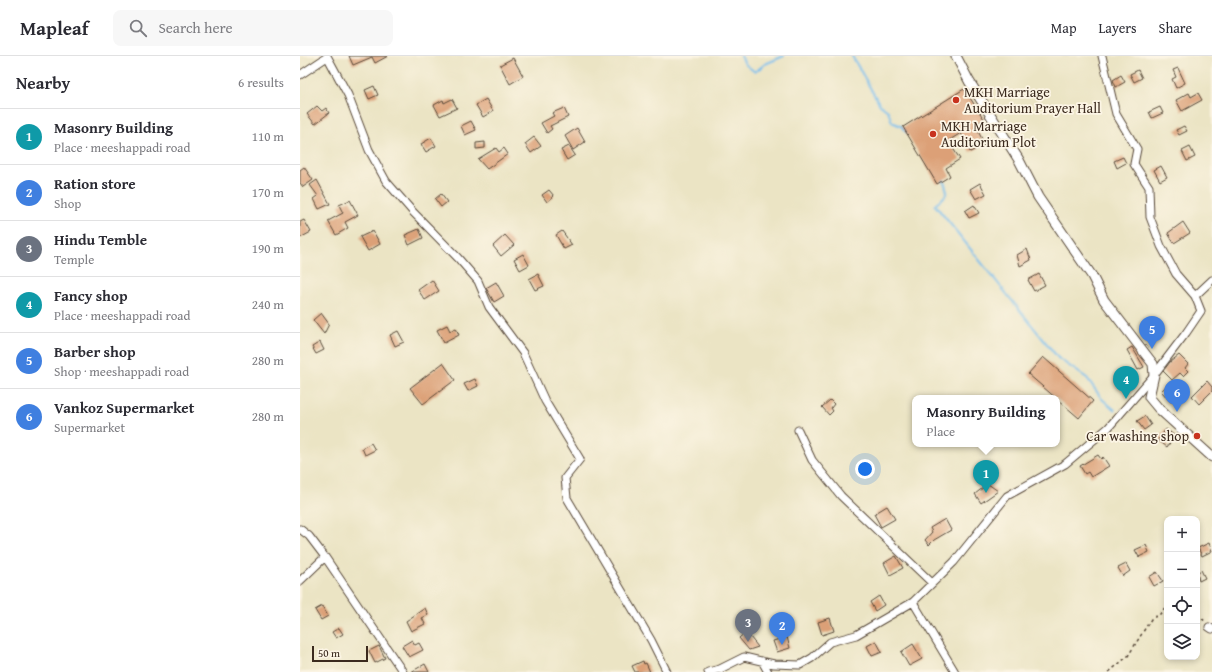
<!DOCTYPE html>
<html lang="en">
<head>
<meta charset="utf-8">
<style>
  body { margin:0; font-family:"Gentium Book Plus",serif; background:#f7f7f7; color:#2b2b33 }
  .controls { position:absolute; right:12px; bottom:12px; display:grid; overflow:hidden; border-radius:8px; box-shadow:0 2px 6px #0003 }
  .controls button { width:36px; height:36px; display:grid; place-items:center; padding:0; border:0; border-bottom:1px solid #e1e1e2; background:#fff; color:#2b2b33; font:20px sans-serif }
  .scale { position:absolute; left:12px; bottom:10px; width:56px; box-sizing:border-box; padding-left:4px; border:2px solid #3b2a1e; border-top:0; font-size:11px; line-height:14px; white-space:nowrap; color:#3b2a1e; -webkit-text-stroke:3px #fcf5e5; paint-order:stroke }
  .you { position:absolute; left:565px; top:413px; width:14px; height:14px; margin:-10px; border:3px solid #fff; border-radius:50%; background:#1a73e8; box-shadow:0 0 0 6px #1a73e833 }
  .badge { display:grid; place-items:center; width:26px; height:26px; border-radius:50%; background:#111827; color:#fff; font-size:13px; font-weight:700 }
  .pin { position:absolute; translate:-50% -33px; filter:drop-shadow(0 1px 2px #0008) }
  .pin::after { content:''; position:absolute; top:21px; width:14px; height:12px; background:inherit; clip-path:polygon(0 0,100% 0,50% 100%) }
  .popup { position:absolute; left:612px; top:339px; width:148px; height:52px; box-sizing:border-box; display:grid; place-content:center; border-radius:8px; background:#fff; filter:drop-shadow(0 1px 3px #0005); font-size:13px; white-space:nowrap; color:#7c7c81 }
  .popup b { font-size:15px; color:#2b2b33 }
  .popup::after { content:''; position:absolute; left:50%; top:100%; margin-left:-8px; border:8px solid transparent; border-top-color:#fff }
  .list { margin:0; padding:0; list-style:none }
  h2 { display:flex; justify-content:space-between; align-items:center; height:52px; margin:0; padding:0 16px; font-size:17px }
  h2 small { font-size:13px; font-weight:400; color:#7c7c81 }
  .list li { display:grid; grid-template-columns:26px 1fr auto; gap:12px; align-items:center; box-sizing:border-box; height:56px; padding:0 16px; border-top:1px solid #e1e1e2 }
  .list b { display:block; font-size:15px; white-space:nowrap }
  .list p { margin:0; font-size:13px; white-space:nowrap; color:#7c7c81 }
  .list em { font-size:13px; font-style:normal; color:#7c7c81 }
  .icon { flex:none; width:22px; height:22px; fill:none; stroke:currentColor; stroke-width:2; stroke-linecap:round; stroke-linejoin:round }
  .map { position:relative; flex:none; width:912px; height:616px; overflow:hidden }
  header { display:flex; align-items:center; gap:24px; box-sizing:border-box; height:56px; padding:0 20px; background:#fff; border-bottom:1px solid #e1e1e2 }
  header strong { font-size:19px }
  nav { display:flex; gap:22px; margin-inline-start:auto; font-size:14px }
  .search { width:280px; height:36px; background:#f7f7f7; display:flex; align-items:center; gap:10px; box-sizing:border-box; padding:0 14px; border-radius:8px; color:#7c7c81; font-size:15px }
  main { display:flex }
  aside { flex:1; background:#fff }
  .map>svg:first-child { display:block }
</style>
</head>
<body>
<header>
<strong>Mapleaf</strong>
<div class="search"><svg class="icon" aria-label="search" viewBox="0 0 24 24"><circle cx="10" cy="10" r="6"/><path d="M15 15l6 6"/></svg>Search here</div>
<nav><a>Map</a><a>Layers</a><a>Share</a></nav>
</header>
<main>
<aside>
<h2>Nearby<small>6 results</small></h2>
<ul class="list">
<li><span class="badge" style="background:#0f9aa8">1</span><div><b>Masonry Building</b><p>Place · meeshappadi road</p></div><em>110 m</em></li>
<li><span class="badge" style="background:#3f7fe0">2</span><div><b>Ration store</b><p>Shop</p></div><em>170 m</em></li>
<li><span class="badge" style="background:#6b7280">3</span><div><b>Hindu Temble</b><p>Temple</p></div><em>190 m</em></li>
<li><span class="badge" style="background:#0f9aa8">4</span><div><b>Fancy shop</b><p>Place · meeshappadi road</p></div><em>240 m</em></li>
<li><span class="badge" style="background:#3f7fe0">5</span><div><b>Barber shop</b><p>Shop · meeshappadi road</p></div><em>280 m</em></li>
<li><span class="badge" style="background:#3f7fe0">6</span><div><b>Vankoz Supermarket</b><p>Supermarket</p></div><em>280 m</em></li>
</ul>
</aside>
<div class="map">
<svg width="912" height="616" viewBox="0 0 912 616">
  <rect width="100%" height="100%" fill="#fcf5e5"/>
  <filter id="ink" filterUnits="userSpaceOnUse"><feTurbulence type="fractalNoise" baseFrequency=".025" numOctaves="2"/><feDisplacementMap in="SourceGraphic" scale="8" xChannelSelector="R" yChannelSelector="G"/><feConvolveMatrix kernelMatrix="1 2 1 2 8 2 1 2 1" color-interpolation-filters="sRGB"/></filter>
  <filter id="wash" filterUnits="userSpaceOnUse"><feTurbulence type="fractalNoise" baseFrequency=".012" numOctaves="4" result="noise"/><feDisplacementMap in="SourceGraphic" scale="16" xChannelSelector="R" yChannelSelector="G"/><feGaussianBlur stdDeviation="0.9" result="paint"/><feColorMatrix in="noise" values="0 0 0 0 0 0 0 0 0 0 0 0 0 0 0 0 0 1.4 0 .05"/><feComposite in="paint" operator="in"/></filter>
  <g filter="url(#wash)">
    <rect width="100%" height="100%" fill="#ebe4c4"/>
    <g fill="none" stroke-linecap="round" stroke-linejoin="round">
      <!-- stream -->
      <path stroke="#76beee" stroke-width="2" d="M441,0L445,8L455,16L465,8L484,0
        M552,0L580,49L588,55L592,66L601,70L607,77
        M643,122L647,135L645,140L635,149L759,303L787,322L802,343L815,354"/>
    </g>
    <g id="blocks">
      <!-- building -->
      <path fill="#dca077" d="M49,0H88L75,7L72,1L53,9Z
        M213,2L223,20L210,28L200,9Z
        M878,12L885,27L876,32L872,23L876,21L873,14Z
        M838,14L842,22L834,26L830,18Z
        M821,19L825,26L816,31L813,24Z
        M74,30L78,39L69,43L65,34Z
        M664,33L684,63L675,69L685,89L670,96L661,77L648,85L660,103L646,112L650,120L637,128L603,71Z
        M889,37L891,41L898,37L902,44L882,55L876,44Z
        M152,43L157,52L140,60L134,49L143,44L144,47Z
        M186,43L193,55L183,61L176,49Z
        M17,50L22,55L26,52L29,57L15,68L7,58Z
        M860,51L863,57L852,62L849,56Z
        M264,52L268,61L250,70L252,73L247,77L241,67L254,60L252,57Z
        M171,65L176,74L165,79L161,70Z
        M884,70L887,75L879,79L876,74Z
        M277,72L285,86L273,94L265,80Z
        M234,81L241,90L231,97L225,88Z
        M131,82L136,90L126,96L121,88Z
        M185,86V92L176,93V87Z
        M269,90L275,99L267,104L261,94Z
        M890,91L895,101L887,105L882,95Z
        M196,92L199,96L204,92L208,98L187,113L178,103Z
        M823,101L826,107L817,112L814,105Z
        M861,110L867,121L860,125L854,114Z
        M4,111L13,124L3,131L0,127V114Z
        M17,124L30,148L19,153L14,143L18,140L10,129Z
        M680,127L686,138L676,143L670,133Z
        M249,134L254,140L247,146L242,139Z
        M141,138L147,146L141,151L135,143Z
        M50,144L58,159L45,166L48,172L36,179L28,165L43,157L39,149Z
        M674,149L679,157L669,162L665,155Z
        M4,164L11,176L0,182V166Z
        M883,166L890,177L874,187L868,177Z
        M119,173L123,182L109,189L105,179Z
        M73,175L80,188L68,195L60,181Z
        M262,175L272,189L264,193L256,179Z
        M205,179L214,189L201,200L193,190Z
        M727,193L731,204L720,210L717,199Z
        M223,198L229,209L220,214L214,203Z
        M238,218L244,230L235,234L229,223Z
        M739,218L745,229L734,235L728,224Z
        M132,224L139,235L125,244L118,234Z
        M196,226L204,240L194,246L186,232Z
        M21,257L29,268L24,278L13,264Z
        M147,269L150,275L156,272L159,279L144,287L137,274Z
        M98,275L104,286L95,290L90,279Z
        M20,286L24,294L16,298L12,291Z
        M832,291L844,311L838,314L827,294Z
        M879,299L888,308L885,312L888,315L883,320L880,317L872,324L863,315L870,306Z
        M743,301L793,345L779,362L728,318Z
        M143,307L155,324L123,348L110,332Z
        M175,323L178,330L168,335L164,328Z
        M907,325L912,331V335L899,348L892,340Z
        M871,326L881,337L871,346L861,335Z
        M530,344L534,348L531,352L533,355L529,359L522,351Z
        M845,360L851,369L844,374L837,365Z
        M866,373L875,380L867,391L858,384Z
        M71,387L75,394L65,399L62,392Z
        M798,399L801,403L803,401L809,410L791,421L788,416L785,418L780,410Z
        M688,428L698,435L681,447L675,438Z
        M587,450L595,463L581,471L574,458Z
        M645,463L651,474L634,484L629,489L625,484L632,476L630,472Z
        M909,487L912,495L902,500L898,492Z
        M846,489L849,496L839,501L835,494Z
        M596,500L603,512L590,519L584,507Z
        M826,508L830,515L823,520L818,512Z
        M901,514L905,522L899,525L897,517Z
        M857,516L863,525L854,530L849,521Z
        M579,540L584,549L575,555L570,546Z
        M22,550L28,560L21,564L15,554Z
        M125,552L128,559L122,562L125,568L111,575L106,565Z
        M530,562L534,575L522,579L518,566Z
        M39,572L43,578L36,582L32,576Z
        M446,576L458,591L449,594L439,582Z
        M487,581L490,592L477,596L473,585Z
        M112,584L115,589L119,587L123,594L109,601L102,590Z
        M576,585L582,596L572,600L567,590Z
        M613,588L622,603L609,610L601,596Z
        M79,590L85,602L75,607L69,595Z
        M343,605L344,608L346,607L350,616H335L332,610Z
        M125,608L129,616H111Z"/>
    </g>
  </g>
  <g filter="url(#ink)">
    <use href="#blocks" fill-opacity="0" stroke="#554637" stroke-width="1"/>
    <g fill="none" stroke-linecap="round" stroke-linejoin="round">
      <defs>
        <path id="minor" d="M27,0L48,39L69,94L86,125L113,156L158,202L178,225L189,251L223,297L245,345L280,403L265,422L267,442L351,584L367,616
          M802,0L816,58L837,93L834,108L849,131L850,161L861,190L876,218L895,240
          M0,19L27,1
          M498,374L512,404L541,440L632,527
          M0,473L9,480L25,501L0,525
          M25,501L103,616
          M613,546L655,616
          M909,571L912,573
          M462,605L468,616
          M408,616L420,613L444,601L474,608L500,609L512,602L530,586L556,579L613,546L654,506L707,440L765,408L808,372L854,319L886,277L901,255L895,240L912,224"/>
        <path id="major" d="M656,0L669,25L719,104L738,141L792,220L804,244L853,308L854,319L849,341L859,353L912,401"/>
      </defs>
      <!-- minor casing -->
      <use href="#minor" stroke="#554637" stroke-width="9"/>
      <!-- major casing -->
      <use href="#major" stroke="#554637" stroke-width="11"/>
      <!-- path -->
      <path stroke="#554637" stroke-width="1.5" stroke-dasharray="3 3" stroke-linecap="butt" d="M897,559L905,565
        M809,616L828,600L851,563L860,558L867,549"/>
      <!-- minor -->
      <use href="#minor" stroke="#fff" stroke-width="7"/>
      <!-- major -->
      <use href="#major" stroke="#fff" stroke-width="9"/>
    </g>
  </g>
  <!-- markers -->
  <g fill="#c8321e" stroke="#fcf5e5" stroke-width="1.5">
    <circle cx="656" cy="44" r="4"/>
    <circle cx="633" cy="78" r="4"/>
    <circle cx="897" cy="380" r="4"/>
  </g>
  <g text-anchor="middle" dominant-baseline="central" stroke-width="3.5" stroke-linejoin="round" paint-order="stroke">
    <!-- poi labels -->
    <g font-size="14" fill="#3b2a1e" stroke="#fcf5e5" text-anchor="start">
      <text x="664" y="36">MKH Marriage<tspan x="664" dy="16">Auditorium Prayer Hall</tspan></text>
      <text x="641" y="70">MKH Marriage<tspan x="641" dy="16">Auditorium Plot</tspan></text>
      <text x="889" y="380" text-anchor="end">Car washing shop</text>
    </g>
  </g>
</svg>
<div class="controls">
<button>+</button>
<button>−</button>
<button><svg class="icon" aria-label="locate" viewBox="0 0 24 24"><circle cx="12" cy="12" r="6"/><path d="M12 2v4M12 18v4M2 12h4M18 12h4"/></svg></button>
<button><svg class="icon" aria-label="layers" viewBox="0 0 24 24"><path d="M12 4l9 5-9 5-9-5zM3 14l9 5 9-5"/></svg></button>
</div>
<div class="scale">50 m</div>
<div class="you"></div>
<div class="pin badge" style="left:686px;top:437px;background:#0f9aa8">1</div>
<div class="popup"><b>Masonry Building</b>Place</div>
<div class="pin badge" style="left:482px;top:589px;background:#3f7fe0">2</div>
<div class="pin badge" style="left:448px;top:586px;background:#6b7280">3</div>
<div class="pin badge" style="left:826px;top:343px;background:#0f9aa8">4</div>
<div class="pin badge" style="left:852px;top:293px;background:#3f7fe0">5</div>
<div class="pin badge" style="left:877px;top:356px;background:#3f7fe0">6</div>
</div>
</main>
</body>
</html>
